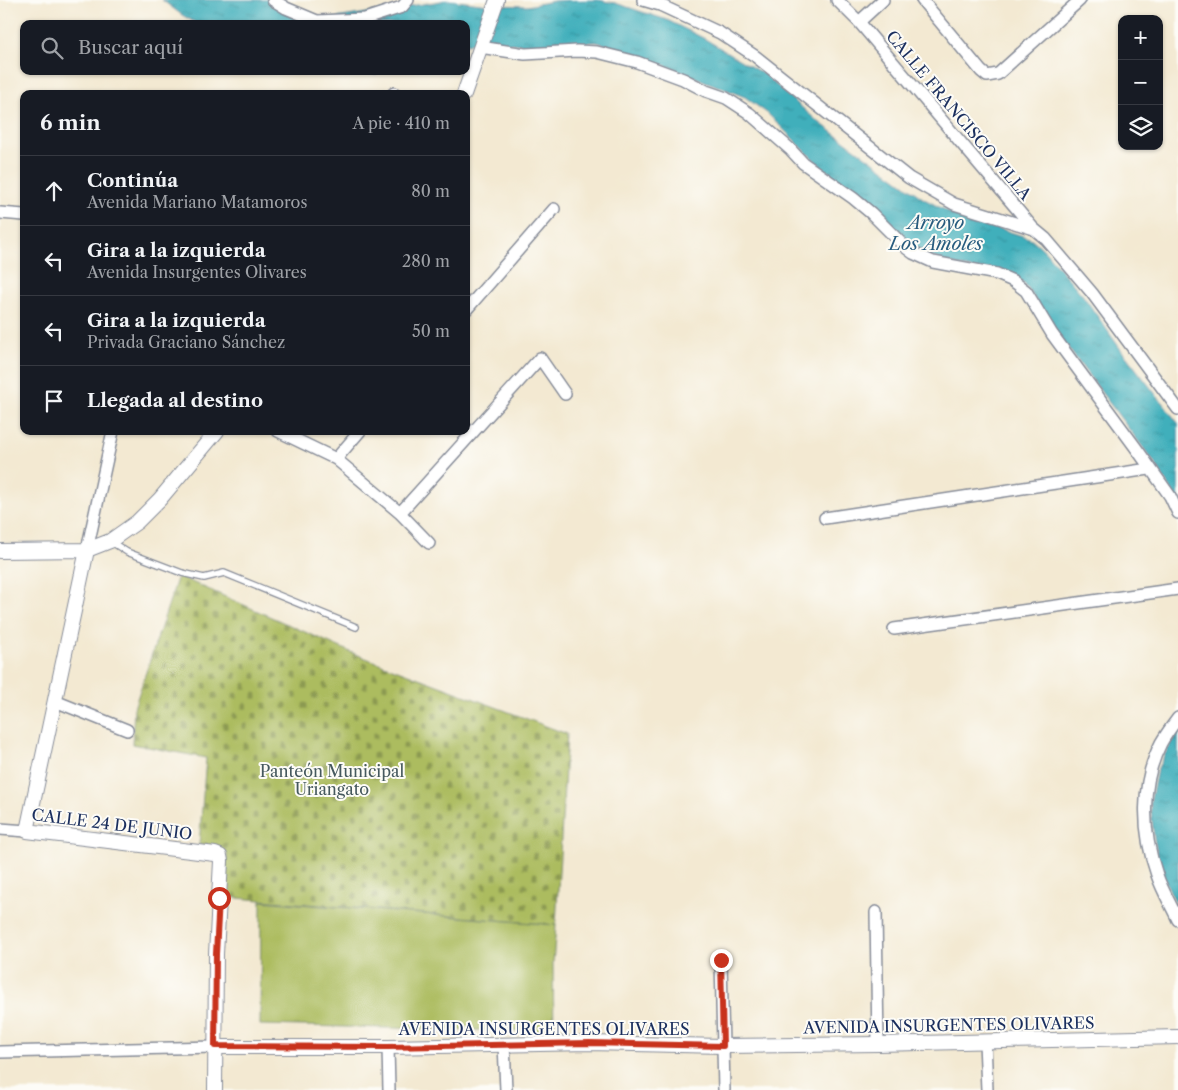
<!DOCTYPE html>
<html lang="es">
<head>
<meta charset="utf-8">
<style>
  body { margin:0; font-family:"Libre Caslon Text",serif; background:#20242c; color:#f1f3f6 }
  .controls { position:absolute; right:15px; top:15px; display:grid; overflow:hidden; border-radius:10px; box-shadow:0 1px 4px #0004 }
  .controls button { width:45px; height:45px; display:grid; place-items:center; padding:0; border:0; border-bottom:1px solid #363941; background:#171b24; color:#f1f3f6; font:25px sans-serif }
  .stop { position:absolute; width:15px; height:15px; margin:-11px; border:4px solid #c8321e; border-radius:50%; background:#fff }
  .stop.end { background:#c8321e; border-color:#fff; box-shadow:0 1px 5px #0008 }
  .list { margin:0; padding:0; list-style:none }
  h2 { display:flex; justify-content:space-between; align-items:center; height:65px; margin:0; padding:0 20px; font-size:21px }
  h2 small { font-size:16px; font-weight:400; color:#9ea1a6 }
  .list li { display:grid; grid-template-columns:32px 1fr auto; gap:15px; align-items:center; box-sizing:border-box; height:70px; padding:0 20px; border-top:1px solid #363941 }
  .list b { display:block; font-size:19px; white-space:nowrap }
  .list p { margin:0; font-size:16px; white-space:nowrap; color:#9ea1a6 }
  .list em { font-size:16px; font-style:normal; color:#9ea1a6 }
  .icon { flex:none; width:28px; height:28px; fill:none; stroke:currentColor; stroke-width:2; stroke-linecap:round; stroke-linejoin:round }
  .map { position:relative; flex:none; width:1178px; height:1090px; overflow:hidden }
  .search { position:absolute; background:#171b24; box-shadow:0 1px 4px #0004; left:20px; top:20px; width:450px; height:55px; display:flex; align-items:center; gap:12px; box-sizing:border-box; padding:0 18px; border-radius:10px; color:#9ea1a6; font-size:19px }
  .panel { position:absolute; background:#171b24; box-shadow:0 1px 4px #0004; left:20px; top:90px; width:450px; height:345px; border-radius:10px }
  .map>svg:first-child { display:block }
</style>
</head>
<body>
<div class="map">
<svg width="1178" height="1090" viewBox="0 0 1178 1090">
  <defs>
    <pattern id="cemetery-stones" width="16" height="16" patternUnits="userSpaceOnUse" patternTransform="scale(1.25)"><rect width="16" height="16" fill="#acbc5e"/><path d="M2 7V4a2 2 0 0 1 4 0v3zM10 15v-3a2 2 0 0 1 4 0v3z" fill="#8b9951"/></pattern>
    <pattern id="water-ripples" width="26" height="14" patternUnits="userSpaceOnUse" patternTransform="scale(1.25)"><rect width="26" height="14" fill="#3fafbb"/><path d="M2 4q2-2 4 0t4 0M15 11q2-2 4 0t4 0" fill="none" stroke="#348f9b"/></pattern>
  </defs>
  <rect width="100%" height="100%" fill="#fdfcf7"/>
  <filter id="ink" filterUnits="userSpaceOnUse"><feTurbulence type="fractalNoise" baseFrequency=".02" numOctaves="2"/><feDisplacementMap in="SourceGraphic" scale="10" xChannelSelector="R" yChannelSelector="G"/><feConvolveMatrix kernelMatrix="1 2 1 2 8 2 1 2 1" color-interpolation-filters="sRGB"/></filter>
  <filter id="wash" filterUnits="userSpaceOnUse"><feTurbulence type="fractalNoise" baseFrequency=".0096" numOctaves="4" result="noise"/><feDisplacementMap in="SourceGraphic" scale="20" xChannelSelector="R" yChannelSelector="G"/><feGaussianBlur stdDeviation="1.12" result="paint"/><feColorMatrix in="noise" values="0 0 0 0 0 0 0 0 0 0 0 0 0 0 0 0 0 1.4 0 .05"/><feComposite in="paint" operator="in"/></filter>
  <g filter="url(#wash)">
    <rect width="100%" height="100%" fill="#f3e9d2"/>
    <!-- cemetery -->
    <path fill="url(#cemetery-stones)" stroke="#64765e" d="M178,576L355,654L567,734L556,925L225,897L227,852L199,845L206,758L132,744L134,708Z"/>
    <!-- garden -->
    <path fill="#acbc5e" stroke="#64765e" d="M261,901L556,925L553,964L554,1032L260,1025Z"/>
    <!-- water -->
    <path fill="url(#water-ripples)" stroke="#2d6f8c" d="M162,0H273L317,21L448,0L489,5L527,6L554,1L597,0L615,3L667,20L705,39L765,75L816,120L924,199L951,213L1032,239L1045,251L1084,297L1119,347L1178,423V501L1153,461L1056,332L1024,283L945,262L918,251L888,225L859,195L818,164L767,113L745,97L626,50L596,42L539,46L486,41L466,44V24H198L182,15Z
      M321,71H384L376,74Z
      M1178,728V908L1161,872L1154,838L1150,803L1157,770Z"/>
  </g>
  <g filter="url(#ink)">
    <g fill="none" stroke-linecap="round" stroke-linejoin="round">
      <defs>
        <path id="service" d="M110,541L127,552L182,573L204,578L224,573L356,627"/>
        <path id="minor" d="M273,0L286,8L317,21L365,19L402,7L408,0
          M643,0L660,5L720,33L755,56L909,178L954,204L1034,229L1046,239L1092,293L1178,409
          M837,0L859,22L1033,228
          M922,0L981,71L987,76L998,74L1080,0
          M859,22L883,0
          M480,47L525,54L577,51L597,52L637,62L683,79L706,91L726,98L749,113L790,149L803,163L853,198L871,213L905,247L913,253L933,262L997,274L1013,281L1026,291L1052,334L1136,448L1170,496L1178,513
          M393,94L394,93
          M0,213L24,215
          M466,310L554,209
          M278,431L336,459L400,513L429,543
          M336,459L360,431
          M400,513L540,358L565,394
          M825,518L1149,469
          M87,550L113,431
          M894,629L1178,589
          M55,701L127,730
          M1178,718C1172,726 1166,734 1161,743C1140,784 1142,832 1157,875C1162,890 1171,905 1178,920
          M0,829L27,831
          M876,912L878,1044
          M721,960L724,1090
          M985,1042L987,1090
          M504,1044L506,1090
          M388,1047L389,1090
          M0,1052L215,1047"/>
        <path id="tertiary" d="M464,94L497,0
          M87,550L27,831L215,854L220,856L221,861L216,954L215,1090
          M0,551L87,550L110,541L137,522L160,499L217,431
          M215,1047H388L589,1043L723,1046L878,1044L1178,1037"/>
      </defs>
      <!-- service casing -->
      <use href="#service" stroke="#878c98" stroke-width="8"/>
      <!-- minor casing -->
      <use href="#minor" stroke="#878c98" stroke-width="14"/>
      <!-- tertiary casing -->
      <use href="#tertiary" stroke="#878c98" stroke-width="16"/>
      <!-- service -->
      <use href="#service" stroke="#fff" stroke-width="5.5"/>
      <!-- minor -->
      <use href="#minor" stroke="#fff" stroke-width="11"/>
      <!-- tertiary -->
      <use href="#tertiary" stroke="#fff" stroke-width="14"/>
    </g>
  </g>
  <g fill="none" stroke-linecap="round" stroke-linejoin="round" filter="url(#ink)">
    <!-- route -->
    <path stroke="#c8321e" stroke-width="6" d="M219,898L216,954L215,1046L388,1047L589,1043L723,1046L721,960"/>
  </g>
  <g text-anchor="middle" dominant-baseline="central" stroke-width="4" stroke-linejoin="round" paint-order="stroke">
    <!-- street labels -->
    <g font-size="16" fill="#1b2f5e" stroke="#fdfcf7">
      <text transform="translate(959 115) rotate(50)">CALLE FRANCISCO VILLA</text>
      <text transform="translate(112 824) rotate(7)">CALLE 24 DE JUNIO</text>
      <text transform="translate(949 1025) rotate(-1)">AVENIDA INSURGENTES OLIVARES</text>
      <text x="544" y="1029">AVENIDA INSURGENTES OLIVARES</text>
    </g>
    <!-- park labels -->
    <g font-size="16" fill="#46595e" stroke="#fdfcf7">
      <text x="332" y="771">Panteón Municipal<tspan x="332" dy="18">Uriangato</tspan></text>
    </g>
    <!-- water labels -->
    <g font-size="18" font-style="italic" fill="#285c7f" stroke="#fdfcf7">
      <text x="936" y="223">Arroyo<tspan x="936" dy="21">Los Amoles</tspan></text>
    </g>
  </g>
</svg>
<div class="controls">
<button>+</button>
<button>−</button>
<button><svg class="icon" aria-label="layers" viewBox="0 0 24 24"><path d="M12 4l9 5-9 5-9-5zM3 14l9 5 9-5"/></svg></button>
</div>
<div class="stop" style="left:219px;top:898px"></div>
<div class="stop end" style="left:721px;top:960px"></div>
<div class="search"><svg class="icon" aria-label="search" viewBox="0 0 24 24"><circle cx="10" cy="10" r="6"/><path d="M15 15l6 6"/></svg>Buscar aquí</div>
<section class="panel">
<h2>6 min<small>A pie · 410 m</small></h2>
<ul class="list">
<li><svg class="icon" aria-label="ahead" viewBox="0 0 24 24"><path d="M12 20V5M6 11l6-6 6 6"/></svg><div><b>Continúa</b><p>Avenida Mariano Matamoros</p></div><em>80 m</em></li>
<li><svg class="icon" aria-label="left" viewBox="0 0 24 24"><path d="M17 20v-9H6M10 6l-5 5 5 5"/></svg><div><b>Gira a la izquierda</b><p>Avenida Insurgentes Olivares</p></div><em>280 m</em></li>
<li><svg class="icon" aria-label="left" viewBox="0 0 24 24"><path d="M17 20v-9H6M10 6l-5 5 5 5"/></svg><div><b>Gira a la izquierda</b><p>Privada Graciano Sánchez</p></div><em>50 m</em></li>
<li><svg class="icon" aria-label="arrive" viewBox="0 0 24 24"><path d="M6 21V4h12l-3 4 3 4H6"/></svg><div><b>Llegada al destino</b></div></li>
</ul>
</section>
</div>
</body>
</html>
